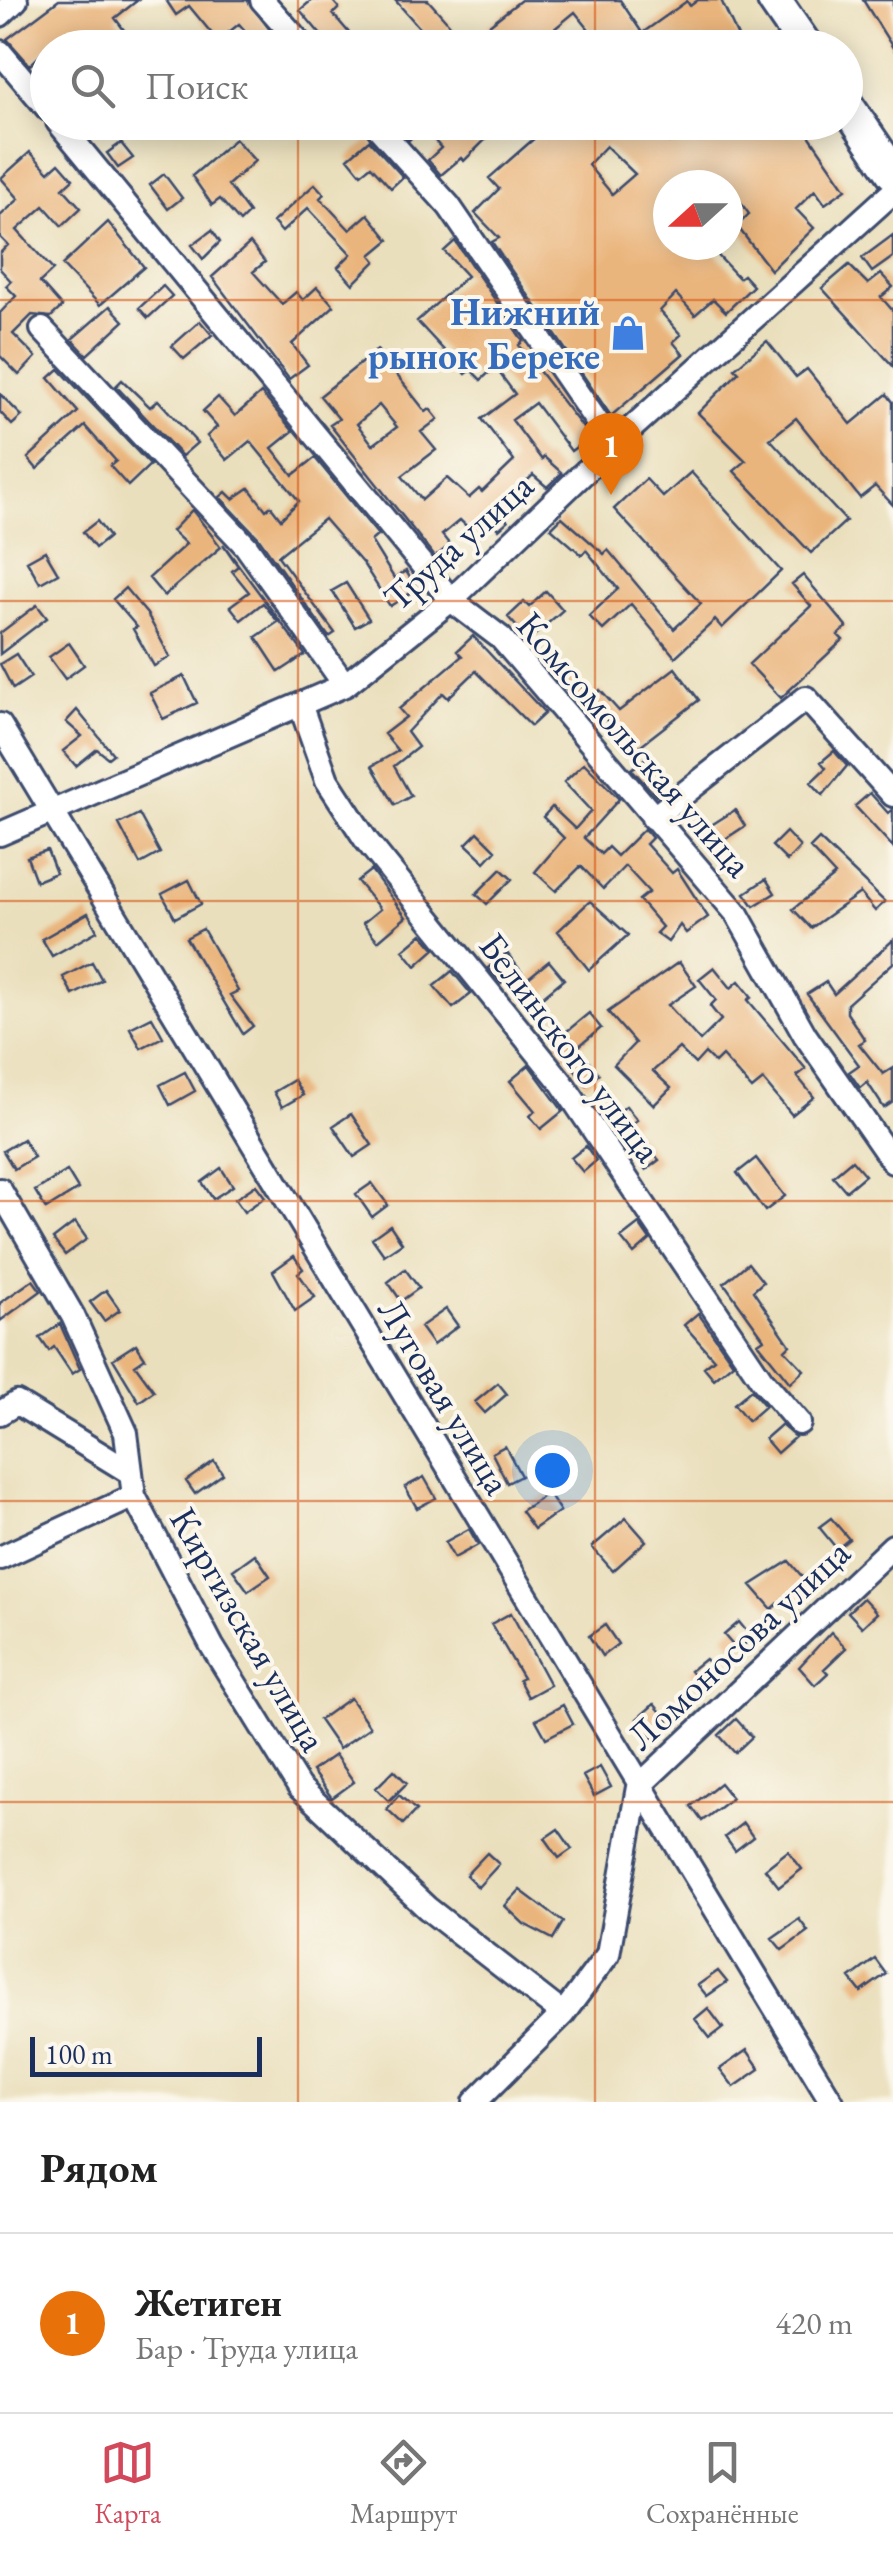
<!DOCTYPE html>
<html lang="ru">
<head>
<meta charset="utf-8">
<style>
  body { margin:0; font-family:"EB Garamond",serif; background:#f2f2f2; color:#222 }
  .compass { position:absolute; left:653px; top:170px; width:90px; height:90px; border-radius:50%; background:#fff; box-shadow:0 5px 25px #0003; rotate:249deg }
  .scale { position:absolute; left:30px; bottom:25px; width:232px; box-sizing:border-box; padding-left:10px; border:5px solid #1b2f5e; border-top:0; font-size:28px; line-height:35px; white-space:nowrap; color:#1b2f5e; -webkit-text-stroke:8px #fbf7ec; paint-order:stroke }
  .you { position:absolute; left:552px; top:1470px; width:35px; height:35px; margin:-25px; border:8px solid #fff; border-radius:50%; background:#1a73e8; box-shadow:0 0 0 15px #1a73e833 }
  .badge { display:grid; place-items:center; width:65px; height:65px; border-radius:50%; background:#d1495b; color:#fff; font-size:32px; font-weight:700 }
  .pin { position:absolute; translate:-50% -82px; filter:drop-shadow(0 2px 5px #0008) }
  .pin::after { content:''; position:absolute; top:52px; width:35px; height:30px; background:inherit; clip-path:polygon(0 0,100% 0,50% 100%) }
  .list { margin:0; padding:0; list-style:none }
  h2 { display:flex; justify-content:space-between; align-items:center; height:130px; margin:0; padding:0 40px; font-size:42px }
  h2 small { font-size:32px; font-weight:400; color:#767676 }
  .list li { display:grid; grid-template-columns:65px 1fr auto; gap:30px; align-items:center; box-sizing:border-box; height:180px; padding:0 40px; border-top:2px solid #e0e0e0 }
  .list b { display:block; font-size:38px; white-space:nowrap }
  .list p { margin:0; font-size:32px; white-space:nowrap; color:#767676 }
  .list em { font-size:32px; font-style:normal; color:#767676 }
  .icon { flex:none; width:55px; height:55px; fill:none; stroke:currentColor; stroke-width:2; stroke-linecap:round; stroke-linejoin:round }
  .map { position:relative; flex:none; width:893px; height:2102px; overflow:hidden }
  .search { position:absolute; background:#fff; box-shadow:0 5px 25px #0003; left:30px; right:30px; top:30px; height:110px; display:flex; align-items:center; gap:25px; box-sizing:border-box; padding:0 35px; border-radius:55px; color:#767676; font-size:38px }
  .sheet { height:310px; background:#fff }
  nav { display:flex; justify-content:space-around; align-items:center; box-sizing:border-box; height:140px; border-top:2px solid #e0e0e0; background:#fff; font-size:28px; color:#767676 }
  nav a { display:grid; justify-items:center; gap:5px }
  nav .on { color:#d1495b }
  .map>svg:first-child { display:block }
</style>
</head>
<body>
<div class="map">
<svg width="893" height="2102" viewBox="0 0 893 2102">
  <rect width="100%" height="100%" fill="#fbf7ec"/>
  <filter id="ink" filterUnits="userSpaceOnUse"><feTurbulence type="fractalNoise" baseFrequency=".01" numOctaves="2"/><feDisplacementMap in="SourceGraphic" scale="20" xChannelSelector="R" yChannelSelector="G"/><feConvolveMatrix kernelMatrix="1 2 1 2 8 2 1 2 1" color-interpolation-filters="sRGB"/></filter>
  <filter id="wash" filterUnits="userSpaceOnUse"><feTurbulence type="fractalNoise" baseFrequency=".0048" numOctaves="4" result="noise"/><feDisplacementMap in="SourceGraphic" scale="40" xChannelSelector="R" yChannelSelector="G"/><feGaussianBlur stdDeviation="2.25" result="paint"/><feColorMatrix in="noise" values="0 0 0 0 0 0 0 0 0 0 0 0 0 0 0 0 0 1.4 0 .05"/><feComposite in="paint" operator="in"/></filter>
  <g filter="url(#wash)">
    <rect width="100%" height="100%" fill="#eadfbc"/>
    <g id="blocks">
      <!-- building -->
      <path fill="#eab57d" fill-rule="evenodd" d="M59,0H138L115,18L124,30L102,48L95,41L88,48H48L30,65L7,39Z
        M166,0H247L284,48H261L239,24L218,41L189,6L176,15Z
        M312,0H332L339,8L333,14L362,48H332L300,10Z
        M395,0H428L452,27L433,43Z
        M521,0H620L647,40L636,48H604L575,12L531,48H505L488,26Z
        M698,0H721L743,48H666L662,42L656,46L645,31L687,1L690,6Z
        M863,0H893V48Z
        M409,122H445L457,137L472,122H503L464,161L461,158L441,175L428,160L441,148L423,127L409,140L400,130Z
        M540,122H650L669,142L687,124L695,132L705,122H800L846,189L825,204L815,190L796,209L814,228L771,270L737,226L749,214L728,185H668V245H708L739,278L743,275L753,286L726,312L713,299L695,315L676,294L660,311L681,335L673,342L683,354L611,416L496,248L492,242L499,238L475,213L499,189L489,178L545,129ZM606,146L635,174L612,194L588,165Z
        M235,139L255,161L228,185L249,213L240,222L220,199L212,205L192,176Z
        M369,140L403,177L391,188L371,166L361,174L348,158Z
        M121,143L133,158L118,168L107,153Z
        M30,152L49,172L59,163L73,179L63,188L81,208L62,226L44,206L17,230L53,270L40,282L62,307L51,317L32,315L13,334L36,357L19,375L0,356V313L16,296L6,286L11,281L0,269V253L8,245L0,237V216L19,199L1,178Z
        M164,174L182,198L168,209L150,185Z
        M315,184L324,194L320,198L350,230L368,214L389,240L371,255L376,261L353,284L338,267L351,254L308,208L282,232L273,222Z
        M108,222L144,267L100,305L62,265Z
        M212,230L220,242L203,259L192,245Z
        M893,235V257L872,272L862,258Z
        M455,241L523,341L519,345L590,437L571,451L535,403L512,420L542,460L544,457L562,473L547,487L533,475L497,510L508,521L499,529L493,522L478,537L460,520L442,535L450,545L435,557L330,425L339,419L320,396L377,350L426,412L430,409L438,419L421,432L436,450L402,476L422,500L447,478L469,498L479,489L482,492L514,461L482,419L515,394L495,367L481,380L471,370L466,374L417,321L467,276L444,251ZM379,405L397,427L373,445L357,424Z
        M250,243L265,262L253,272L282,304L296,292L303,300L317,287L334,306L292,344L308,365L289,379L212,277Z
        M849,265L868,284L881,274L893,287L881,297L893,311V366L822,288Z
        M163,286L172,296L148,318L139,308Z
        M110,306L124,321L87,355L72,339Z
        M200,321L212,335L184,359L172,346Z
        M767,341L796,377L807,369L851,424L887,394L893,402V505L875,486L860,498L796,418L770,439L846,521L811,553L734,471L746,461L698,413L739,372L735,368Z
        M59,369L150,465L128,486L110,466L116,461L85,426L37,469L28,458L78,412L49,378Z
        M122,380L150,407L158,400L197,443L182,456L116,386Z
        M261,393L293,431L272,448L293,475L315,458L378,535L371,541L394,578L406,571L417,589L390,606L364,565L324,519L278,556L335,633L329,637L258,537L220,497L226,492L233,499L249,488L266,510L271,506L281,519L299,501L250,441L227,460L207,436L217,427L203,411L218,397L235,416Z
        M0,394L22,416L12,425L0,412Z
        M691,472L781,571L722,628L715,620L675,657L631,604L603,630L589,616L618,589L586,550L582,555L551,528L562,517L604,554L608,550L674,629L701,604L614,509L646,479L663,497Z
        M192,510L221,547L164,596L149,578L186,544L172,531Z
        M97,521L109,537L95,548L83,532Z
        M223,544L305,655L279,672L256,637L278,622L263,603L241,620L230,606L249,592L232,571L238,566Z
        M45,551L58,573L40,583L27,561Z
        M803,575L847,627L838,635L843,640L781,698L749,664L811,606L792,584Z
        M346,583L369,619L355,627L332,591Z
        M125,588L147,614L170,657L154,666L133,629L137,627L113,599Z
        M546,591L563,610L529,640L508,617L524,602L529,607Z
        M37,605L47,618L0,654V633Z
        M473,636L545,713L531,726L476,671L448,698L443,693L407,732L418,747L394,766L411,796L395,805L372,766L398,751L384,734L406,717L399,709L462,656L457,651Z
        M69,643L84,665L65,679L49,657Z
        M16,654L31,677L13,689L0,664Z
        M564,667L592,698L600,690L619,711L675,668L699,700L632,752L601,713L594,720L554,676Z
        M184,676L197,703L163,719L150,693Z
        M77,710L113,754L108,758L97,749L76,766L63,751L82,736L66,722Z
        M834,751L847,766L823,795L811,782L826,768L821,762Z
        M647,757L670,785L656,796L632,769Z
        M584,763L619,799L584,838L601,854L608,847L617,856L644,829L647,832L652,838L646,844L672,873L677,869L708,917L686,933L680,925L668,942L656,933L662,927L639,900L649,892L625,866L603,889L581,866L556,891L535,872L564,838L543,817L552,807L575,829L591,811L564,782Z
        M870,793L888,813L893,810V847L855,806Z
        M735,810L745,826L716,845L705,829Z
        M139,814L160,853L140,864L119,824Z
        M478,832L496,850L485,862L466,844Z
        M786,832L800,847L787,861L772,846Z
        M819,839L885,902L875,911L860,893L811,928L793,909L835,875L810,848Z
        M47,850L56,873L36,881L27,857Z
        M501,869L512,879L487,904L476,894Z
        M371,870L406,917L378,941L363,923L380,909L357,881Z
        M766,879L775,893L754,906L745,893Z
        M189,880L201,904L175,918L162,894Z
        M590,901L628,935L589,970L558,931Z
        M88,913L97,931L52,956L42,939Z
        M203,929L238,991L230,995L253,1026L243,1034L186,938Z
        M422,934L435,949L416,966L403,950Z
        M893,940V963L847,1004V1013L865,1040L859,1044L883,1074L893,1068V1102L884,1108L867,1082L860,1088L849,1072L859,1065L807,994L826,982L834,994Z
        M507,953L527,979L549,961L564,979L530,1007L506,979L501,983L488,968Z
        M92,962L102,980L73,995L63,977Z
        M679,962L696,986L668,1005L700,1041L721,1020L710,1006L716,1000L699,979L714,967L731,988L739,981L752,997L748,1000L806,1069L797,1076L814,1097L792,1115L763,1080L752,1089L722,1056L715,1063L705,1053L695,1064L679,1048L653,1071L671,1088L654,1105L614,1065L635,1043L608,1012Z
        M452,971L471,994L453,1008L434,986Z
        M589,1013L601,1028L578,1047L599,1074L586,1085L555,1041Z
        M152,1017L163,1037L141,1048L130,1028Z
        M529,1065L563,1111L541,1129L530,1116L535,1111L510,1081Z
        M185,1072L195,1091L170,1105L160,1085Z
        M294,1080L303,1095L282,1107L274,1092Z
        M626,1106L637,1120L630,1125L659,1160L646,1170L608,1121Z
        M351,1114L372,1145L354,1157L333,1126Z
        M23,1139L34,1157L14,1169L3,1151Z
        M586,1146L596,1161L583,1172L571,1158Z
        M756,1158L785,1196L765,1211L737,1173Z
        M852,1160L865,1175L846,1191L833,1176Z
        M221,1168L233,1186L213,1199L202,1182Z
        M67,1171L78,1189L46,1209L35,1191Z
        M372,1183L388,1205L372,1217L356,1194Z
        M256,1185L265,1197L244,1212L235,1199Z
        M75,1222L87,1239L65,1255L53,1239Z
        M639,1224L650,1240L634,1254L621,1238Z
        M390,1225L402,1243L384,1255L372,1238Z
        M294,1256L303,1269L298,1273L315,1297L295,1311L273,1271Z
        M748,1263L763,1282L753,1291L790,1345L785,1350L804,1370L790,1383L758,1343L764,1339L724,1283Z
        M405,1269L419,1288L401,1301L388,1282Z
        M33,1280L41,1291L0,1321V1303Z
        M106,1290L120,1310L104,1321L90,1302Z
        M446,1309L458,1326L433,1345L420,1327Z
        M698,1313L733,1363L714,1379L704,1367L714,1359L684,1325Z
        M60,1324L80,1369L72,1374L54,1347L49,1351L40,1338Z
        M136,1344L145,1358L135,1365L154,1391L139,1402L113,1359Z
        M498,1383L507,1394L485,1413L475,1402Z
        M751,1390L765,1406L748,1421L734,1404Z
        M781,1425L795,1437L777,1453L765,1439Z
        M505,1446L521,1476L507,1483L492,1453Z
        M214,1461L223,1474L195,1494L186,1481Z
        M424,1477L436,1498L417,1508L405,1487Z
        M548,1493L560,1511L534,1529L521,1511Z
        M626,1518L646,1541L613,1571L592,1547Z
        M831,1518L849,1539L837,1549L819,1527Z
        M469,1529L478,1545L454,1558L445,1542Z
        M255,1554L270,1576L248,1591L233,1570Z
        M789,1561L805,1580L772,1609L751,1585Z
        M863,1598L877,1613L862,1627L848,1612Z
        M511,1613L550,1685L528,1697L519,1680L523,1678L491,1624Z
        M739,1622L752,1638L737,1650L724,1635Z
        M605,1625L618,1644L602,1656L589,1636Z
        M831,1632L846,1648L824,1669L828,1673L815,1685L799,1667Z
        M705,1659L717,1673L702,1686L690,1671Z
        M350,1698L370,1727L339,1749L319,1720Z
        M654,1704L671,1724L653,1739L637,1719Z
        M563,1705L573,1724L546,1738L536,1720Z
        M736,1719L752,1737L735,1753L719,1735Z
        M335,1755L354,1782L332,1798L312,1771Z
        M600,1767L611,1787L594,1796L583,1776Z
        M394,1770L407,1783L389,1801L376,1788Z
        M720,1783L732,1798L702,1821L691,1806Z
        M399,1795L416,1810L403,1824L387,1809Z
        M743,1823L753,1837L735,1851L725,1837Z
        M558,1829L572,1849L559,1858L545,1838Z
        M788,1851L802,1869L779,1887L765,1869Z
        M487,1853L499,1864L478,1887L466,1875Z
        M520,1890L563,1922L553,1939L524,1924L505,1906Z
        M799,1919L808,1931L782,1950L772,1938Z
        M875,1959L886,1974L861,1992L850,1978Z
        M718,1971L727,1982L707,1996L698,1985Z
        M708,2008L723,2028L710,2038L695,2019Z
        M747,2050L760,2069L734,2087L720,2069Z"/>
    </g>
  </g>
  <g filter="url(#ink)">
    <use href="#blocks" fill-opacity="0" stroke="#3a496c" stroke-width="2.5"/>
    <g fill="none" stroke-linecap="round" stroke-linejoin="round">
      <defs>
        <path id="minor" d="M262,0L305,48
          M0,15L16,0
          M0,52L48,109
          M58,122L451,600L501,638L737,914L805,1035L893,1162
          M373,122L449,206L613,445
          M42,329L246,546L345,685
          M301,707L327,780L366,840L562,1083L762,1380L799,1423
          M0,725L832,2102
          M653,818L806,698L893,795
          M0,834L345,685L451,600L613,445L893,192
          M0,1190L73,1316L126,1433L134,1496L212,1646L299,1787L427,1908L563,2014
          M0,1413L17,1403L131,1473
          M0,1558L134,1496
          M475,2102L563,2014L608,1954L638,1787L893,1546"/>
        <path id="highway" d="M774,0L807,48
          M846,104L893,173"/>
      </defs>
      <!-- minor casing -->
      <use href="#minor" stroke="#3a496c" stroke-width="28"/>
      <!-- highway casing -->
      <use href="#highway" stroke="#3a496c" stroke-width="38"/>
      <!-- minor -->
      <use href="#minor" stroke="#fff" stroke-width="22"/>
      <!-- highway -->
      <use href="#highway" stroke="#fff" stroke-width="32"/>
    </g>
  </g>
  <!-- grid -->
  <path fill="none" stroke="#d45514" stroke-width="2.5" stroke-opacity="0.55" d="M298,0V48M595,0V48M298,122V2102M595,122V2102M0,300H893M0,601H893M0,901H893M0,1201H893M0,1501H893M0,1802H893"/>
  <!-- icons -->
  <defs>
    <symbol id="shop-bare" viewBox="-9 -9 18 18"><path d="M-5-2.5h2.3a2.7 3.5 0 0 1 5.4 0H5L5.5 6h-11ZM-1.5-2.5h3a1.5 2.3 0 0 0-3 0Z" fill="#3f7fe0" stroke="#fbf7ec" stroke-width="2.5" paint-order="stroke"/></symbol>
  </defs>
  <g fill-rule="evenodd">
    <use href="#shop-bare" x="603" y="308" width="50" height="50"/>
  </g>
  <g text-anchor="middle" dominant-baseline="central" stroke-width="8" stroke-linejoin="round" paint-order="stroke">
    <!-- shop labels -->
    <g font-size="38" font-weight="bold" fill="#366cbe" stroke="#fbf7ec" text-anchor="end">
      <text x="600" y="311">Нижний<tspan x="600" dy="44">рынок Береке</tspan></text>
    </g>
    <!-- street labels -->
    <g font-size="38" fill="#1b2f5e" stroke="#fbf7ec">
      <text transform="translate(458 541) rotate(-42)">Труда улица</text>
      <text transform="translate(635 744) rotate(49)">Комсомольская улица</text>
      <text transform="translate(571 1047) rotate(53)">Белинского улица</text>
      <text transform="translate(445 1396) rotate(59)">Луговая улица</text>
      <text transform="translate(249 1629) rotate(60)">Киргизская улица</text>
      <text transform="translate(738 1644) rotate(-43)">Ломоносова улица</text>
    </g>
  </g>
</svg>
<svg class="compass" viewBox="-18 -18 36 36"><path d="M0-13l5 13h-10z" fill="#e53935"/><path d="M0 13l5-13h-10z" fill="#767676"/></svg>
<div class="scale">100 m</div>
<div class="you"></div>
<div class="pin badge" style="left:611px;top:495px;background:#e8710a">1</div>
<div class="search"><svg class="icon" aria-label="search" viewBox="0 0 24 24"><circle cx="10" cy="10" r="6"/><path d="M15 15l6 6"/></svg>Поиск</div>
</div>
<section class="sheet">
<h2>Рядом<small></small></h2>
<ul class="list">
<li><span class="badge" style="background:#e8710a">1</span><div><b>Жетиген</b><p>Бар · Труда улица</p></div><em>420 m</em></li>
</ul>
</section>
<nav>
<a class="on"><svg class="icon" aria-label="map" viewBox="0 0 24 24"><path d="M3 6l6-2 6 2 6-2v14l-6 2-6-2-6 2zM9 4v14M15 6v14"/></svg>Карта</a>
<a><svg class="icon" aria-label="directions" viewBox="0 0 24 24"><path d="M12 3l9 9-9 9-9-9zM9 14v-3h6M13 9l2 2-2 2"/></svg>Маршрут</a>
<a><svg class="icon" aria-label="saved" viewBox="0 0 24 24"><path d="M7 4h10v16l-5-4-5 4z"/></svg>Сохранённые</a>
</nav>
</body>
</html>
